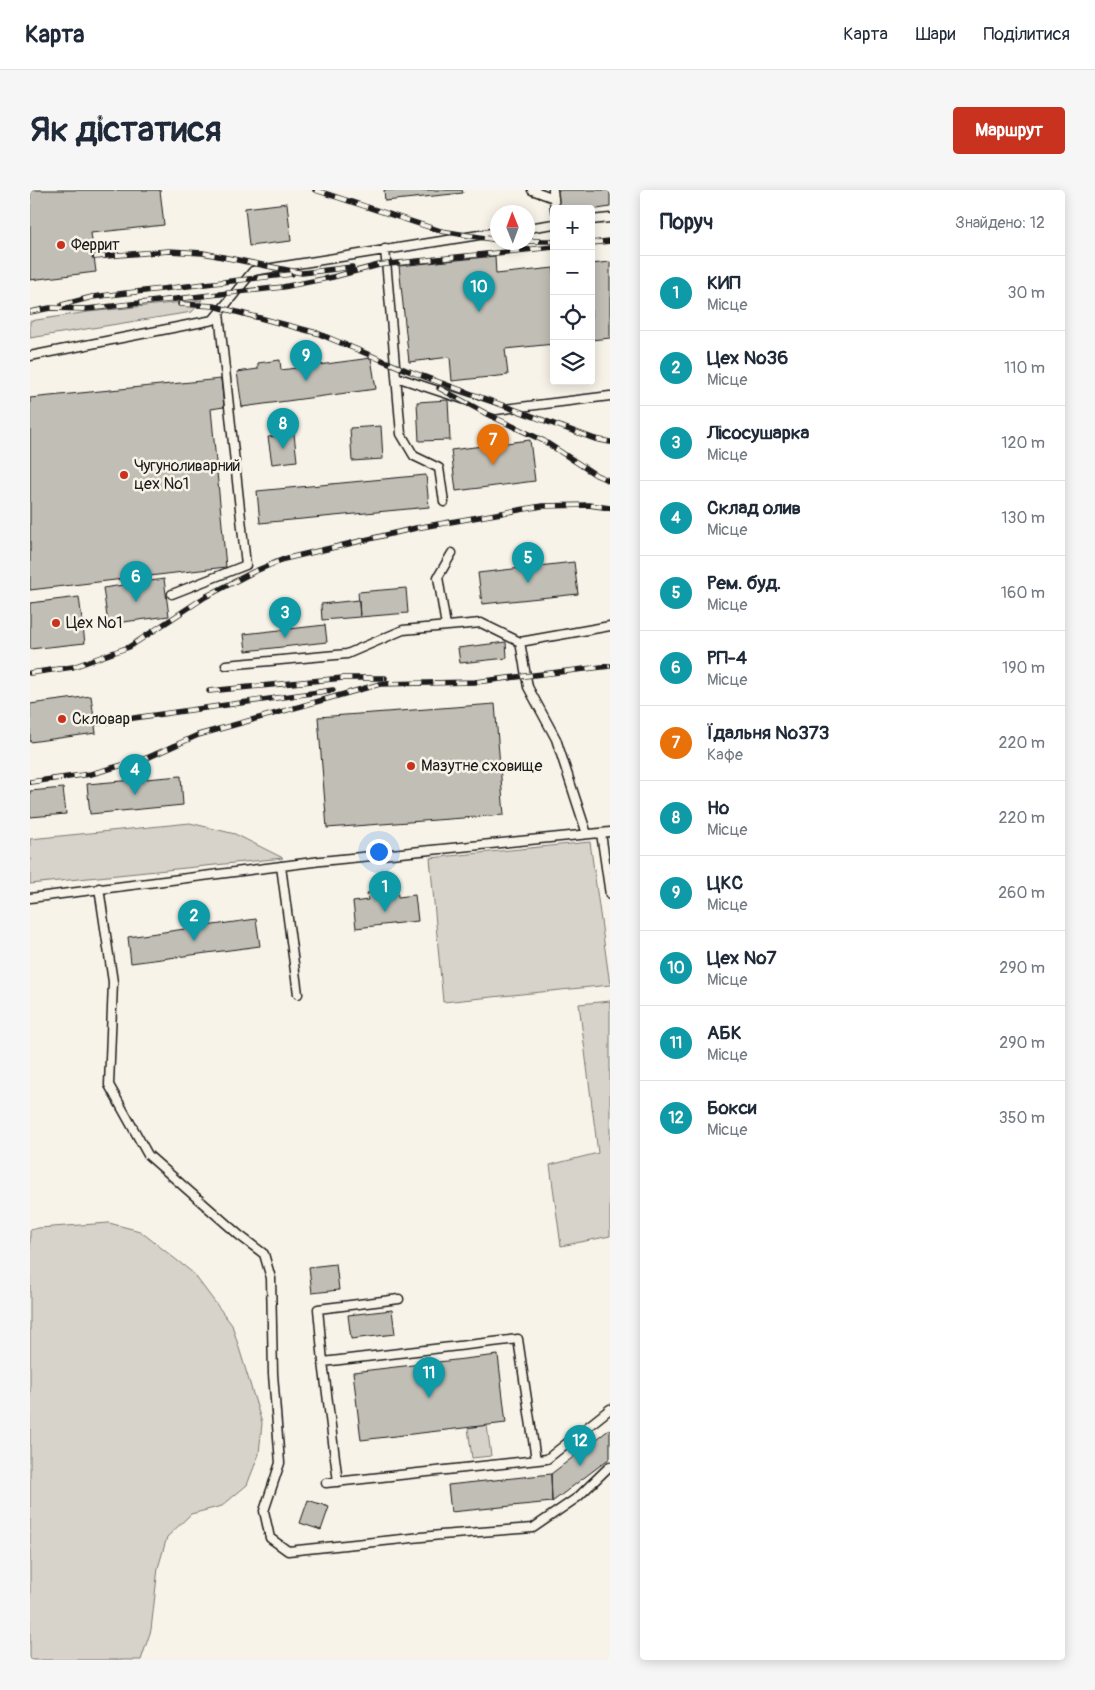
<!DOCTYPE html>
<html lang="uk">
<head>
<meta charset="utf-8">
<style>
  body { margin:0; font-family:Pangolin,sans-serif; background:#f6f6f7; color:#1f2937 }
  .controls { position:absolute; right:15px; top:15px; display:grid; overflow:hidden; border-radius:5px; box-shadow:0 2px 12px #0003 }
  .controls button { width:45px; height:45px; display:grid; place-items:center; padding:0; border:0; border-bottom:1px solid #e0e1e3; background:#fff; color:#1f2937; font:25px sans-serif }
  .compass { position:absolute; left:460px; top:15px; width:45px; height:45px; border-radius:50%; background:#fff; box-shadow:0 2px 12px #0003; rotate:359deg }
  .you { position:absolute; left:348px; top:661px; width:18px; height:18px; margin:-12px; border:4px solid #fff; border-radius:50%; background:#1a73e8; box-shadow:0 0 0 8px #1a73e833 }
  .badge { display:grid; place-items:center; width:32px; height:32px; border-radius:50%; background:#c8321e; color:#fff; font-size:16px; font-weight:700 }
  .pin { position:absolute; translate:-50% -41px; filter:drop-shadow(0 1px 2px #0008) }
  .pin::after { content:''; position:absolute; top:26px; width:18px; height:15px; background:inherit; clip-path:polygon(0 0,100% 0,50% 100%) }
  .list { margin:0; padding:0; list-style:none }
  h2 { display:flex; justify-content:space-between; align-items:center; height:65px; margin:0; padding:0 20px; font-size:21px }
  h2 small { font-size:16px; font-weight:400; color:#747a83 }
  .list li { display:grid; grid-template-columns:32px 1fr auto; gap:15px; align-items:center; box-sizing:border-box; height:75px; padding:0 20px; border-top:1px solid #e0e1e3 }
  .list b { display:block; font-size:19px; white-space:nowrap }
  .list p { margin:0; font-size:16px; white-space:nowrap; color:#747a83 }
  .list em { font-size:16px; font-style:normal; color:#747a83 }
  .icon { flex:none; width:28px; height:28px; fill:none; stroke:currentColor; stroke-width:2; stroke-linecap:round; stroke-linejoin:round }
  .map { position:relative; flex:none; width:580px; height:1470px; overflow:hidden; border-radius:5px }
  header { display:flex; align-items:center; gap:30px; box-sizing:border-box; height:70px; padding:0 25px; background:#fff; border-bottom:1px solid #e0e1e3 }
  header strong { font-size:24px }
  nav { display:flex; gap:28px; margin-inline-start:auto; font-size:18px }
  .intro { display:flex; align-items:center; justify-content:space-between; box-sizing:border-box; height:120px; padding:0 30px }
  h1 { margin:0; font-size:35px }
  .button { padding:12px 22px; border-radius:5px; background:#c8321e; color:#fff; font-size:18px; font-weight:700 }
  main { display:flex; gap:30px; padding:0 30px }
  aside { flex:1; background:#fff; border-radius:5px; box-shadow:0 2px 12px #0003 }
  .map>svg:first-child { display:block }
</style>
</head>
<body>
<header>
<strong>Карта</strong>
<nav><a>Карта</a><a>Шари</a><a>Поділитися</a></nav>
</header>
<div class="intro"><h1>Як дістатися</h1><a class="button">Маршрут</a></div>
<main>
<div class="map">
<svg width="580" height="1470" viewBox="0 0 580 1470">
  <rect width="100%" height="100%" fill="#f7f3e8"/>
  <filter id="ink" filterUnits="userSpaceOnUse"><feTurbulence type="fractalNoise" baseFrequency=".02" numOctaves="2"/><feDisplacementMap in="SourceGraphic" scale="10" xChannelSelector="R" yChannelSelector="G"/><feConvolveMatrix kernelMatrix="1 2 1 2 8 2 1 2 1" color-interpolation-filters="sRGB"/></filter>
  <g filter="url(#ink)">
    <!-- green -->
    <path fill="#d7d3cb" stroke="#7a7874" d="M172,110L162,122L0,148V131L58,122Z
      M160,633L205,644L253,668L0,694V649Z
      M560,652L580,795L413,812L400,668Z
      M580,811V1046L531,1056L520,975L568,963L549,814Z
      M79,1033L110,1041L163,1083L202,1135L232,1233L229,1264L217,1295L192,1316L161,1324L137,1347L128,1378L121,1440L111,1470H0V1040L8,1038Z
      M457,1235L461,1266L442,1268L438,1238Z"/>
    <!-- building -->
    <path fill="#c0beb5" stroke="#1c1c1c" d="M0,0H130L134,35L61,43L66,82L0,90Z
      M354,0H432L433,3L355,11Z
      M526,0H580V17L561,20L528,19Z
      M257,13L261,51L219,56L215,18Z
      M465,66L466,84L524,78V154L475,159L478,185L422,191L420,167L379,172L369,76Z
      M580,72V148L561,150V74Z
      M341,168L346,199L212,217L207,182L228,179V173L250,170L251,180Z
      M191,189L194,217L181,219L196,377L0,400V208Z
      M418,210L420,250L389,251L387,212Z
      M351,236L353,269L322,271L320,238Z
      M264,244L267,271L242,274L238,247Z
      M500,250L505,291L426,301L421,260Z
      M396,285L399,317L230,333L227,301Z
      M544,372L548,404L452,414L448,383Z
      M134,389L139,426L78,434L73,398Z
      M376,398L378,423L330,427L328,402Z
      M49,407L55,453L0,459V413Z
      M329,410L330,427L292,430L291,414Z
      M295,435L297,452L216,461L214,444Z
      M476,452L477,468L430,473L428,458Z
      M61,506L66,543L0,552V514Z
      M465,514L474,625L297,638L288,527Z
      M151,586L153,615L60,624L57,594Z
      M33,598L36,624L0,627V601Z
      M367,699L368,707L385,705L388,731L326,738L323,712L338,710L337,703Z
      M226,729L230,756L101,773L98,747Z
      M306,1074L309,1100L282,1103L279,1077Z
      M362,1120L365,1144L321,1149L318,1125Z
      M468,1165L476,1233L331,1250L323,1182Z
      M580,1239V1268L522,1312L521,1284Z
      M521,1284L522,1312L421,1322L418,1295Z
      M278,1310L299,1317L291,1340L270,1333Z"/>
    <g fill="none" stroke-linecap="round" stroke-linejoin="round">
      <defs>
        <path id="lane" d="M502,0L524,8
          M523,0L525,19
          M561,30L580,28
          M498,38L524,34
          M355,59L371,244L384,266L409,278L414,312
          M0,166L183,130L223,81L468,42
          M366,187L466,220L580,206
          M142,404L216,375L189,123
          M416,436L408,387L422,363
          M490,452L498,497L526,549L557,644
          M196,475L317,464L373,440L451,433L490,452L580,436
          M571,643L580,705
          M251,676L268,804
          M69,698L83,792L79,895L118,965L209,1045L234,1064L241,1088L243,1184L250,1273L234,1321L240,1348L258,1361L411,1345L503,1338L548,1307L580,1276
          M0,708L291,671L580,642
          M293,1172L288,1119L369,1109
          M308,1292L293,1172L488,1149L506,1270
          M296,1293L517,1269L580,1219"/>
      </defs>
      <!-- lane casing -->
      <use href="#lane" stroke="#1c1c1c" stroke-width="11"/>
      <!-- lane -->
      <use href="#lane" stroke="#f7f3e8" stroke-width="8"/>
      <defs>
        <path id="rail" d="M285,0L411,41L468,50
          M498,51H522
          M561,53L580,51
          M64,67L139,61L173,63L272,83L322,77
          M150,114L184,116L287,143L376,180L565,249L580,252
          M32,115L62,107L262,84
          M0,122L20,118L57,119L253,97L303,87L349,75L524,57
          M409,198L457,224L514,251L566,285L580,291
          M0,483L43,477L99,457L175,407L223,382L254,369L386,338L512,316L558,315L580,318
          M179,501L313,488H355
          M68,533L303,500
          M0,592L61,584L117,568L168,545L350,494L445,492L580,476"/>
      </defs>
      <!-- rail casing -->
      <use href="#rail" stroke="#1c1c1c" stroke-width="5.5"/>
      <!-- rail -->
      <use href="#rail" stroke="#f7f3e8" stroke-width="4" stroke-dasharray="11" stroke-linecap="butt"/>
    </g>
  </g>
  <!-- markers -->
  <g fill="#c8321e" stroke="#f7f3e8" stroke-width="2">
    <circle cx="31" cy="55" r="5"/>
    <circle cx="94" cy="285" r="5"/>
    <circle cx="26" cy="433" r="5"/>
    <circle cx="32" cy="529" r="5"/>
    <circle cx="381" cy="576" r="5"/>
  </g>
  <g text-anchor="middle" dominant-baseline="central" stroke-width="5" stroke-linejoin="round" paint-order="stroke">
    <!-- poi labels -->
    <g font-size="16" fill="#1c1c1c" stroke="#f7f3e8" text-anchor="start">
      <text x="41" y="55">Феррит</text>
      <text x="104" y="276">Чугуноливарний<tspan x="104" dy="18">цех №1</tspan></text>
      <text x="36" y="433">Цех №1</text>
      <text x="42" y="529">Скловар</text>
      <text x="391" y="576">Мазутне сховище</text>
    </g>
  </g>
</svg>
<div class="controls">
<button>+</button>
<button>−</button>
<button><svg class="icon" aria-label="locate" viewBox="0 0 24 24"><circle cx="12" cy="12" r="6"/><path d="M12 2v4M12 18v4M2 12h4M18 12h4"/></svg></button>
<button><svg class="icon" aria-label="layers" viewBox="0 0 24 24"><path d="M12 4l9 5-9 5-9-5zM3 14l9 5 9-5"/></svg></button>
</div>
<svg class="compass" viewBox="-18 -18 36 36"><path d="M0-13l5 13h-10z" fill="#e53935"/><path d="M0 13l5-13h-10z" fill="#747a83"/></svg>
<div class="you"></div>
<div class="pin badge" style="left:355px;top:722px;background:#0f9aa8">1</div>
<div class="pin badge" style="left:164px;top:751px;background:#0f9aa8">2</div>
<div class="pin badge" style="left:255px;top:448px;background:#0f9aa8">3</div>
<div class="pin badge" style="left:105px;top:605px;background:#0f9aa8">4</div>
<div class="pin badge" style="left:498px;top:393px;background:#0f9aa8">5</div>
<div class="pin badge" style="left:106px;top:412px;background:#0f9aa8">6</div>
<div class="pin badge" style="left:463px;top:275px;background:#e8710a">7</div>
<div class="pin badge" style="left:253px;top:259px;background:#0f9aa8">8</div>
<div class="pin badge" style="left:276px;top:191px;background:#0f9aa8">9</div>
<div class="pin badge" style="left:449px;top:122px;background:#0f9aa8">10</div>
<div class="pin badge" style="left:399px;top:1208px;background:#0f9aa8">11</div>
<div class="pin badge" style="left:550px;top:1276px;background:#0f9aa8">12</div>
</div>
<aside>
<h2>Поруч<small>Знайдено: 12</small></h2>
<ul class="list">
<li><span class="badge" style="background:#0f9aa8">1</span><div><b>КИП</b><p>Місце</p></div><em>30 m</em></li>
<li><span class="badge" style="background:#0f9aa8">2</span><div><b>Цех №36</b><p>Місце</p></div><em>110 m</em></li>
<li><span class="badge" style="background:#0f9aa8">3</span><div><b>Лісосушарка</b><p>Місце</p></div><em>120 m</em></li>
<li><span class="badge" style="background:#0f9aa8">4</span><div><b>Склад олив</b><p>Місце</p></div><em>130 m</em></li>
<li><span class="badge" style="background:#0f9aa8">5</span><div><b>Рем. буд.</b><p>Місце</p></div><em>160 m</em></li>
<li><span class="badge" style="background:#0f9aa8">6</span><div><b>РП-4</b><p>Місце</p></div><em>190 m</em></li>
<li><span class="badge" style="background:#e8710a">7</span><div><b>Їдальня №373</b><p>Кафе</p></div><em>220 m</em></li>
<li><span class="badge" style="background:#0f9aa8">8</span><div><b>Но</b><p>Місце</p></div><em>220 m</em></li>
<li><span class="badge" style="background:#0f9aa8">9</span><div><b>ЦКС</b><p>Місце</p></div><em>260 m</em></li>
<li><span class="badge" style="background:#0f9aa8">10</span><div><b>Цех №7</b><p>Місце</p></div><em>290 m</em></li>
<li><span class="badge" style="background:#0f9aa8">11</span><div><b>АБК</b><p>Місце</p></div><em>290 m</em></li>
<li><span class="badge" style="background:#0f9aa8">12</span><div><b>Бокси</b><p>Місце</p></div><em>350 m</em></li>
</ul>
</aside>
</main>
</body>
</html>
